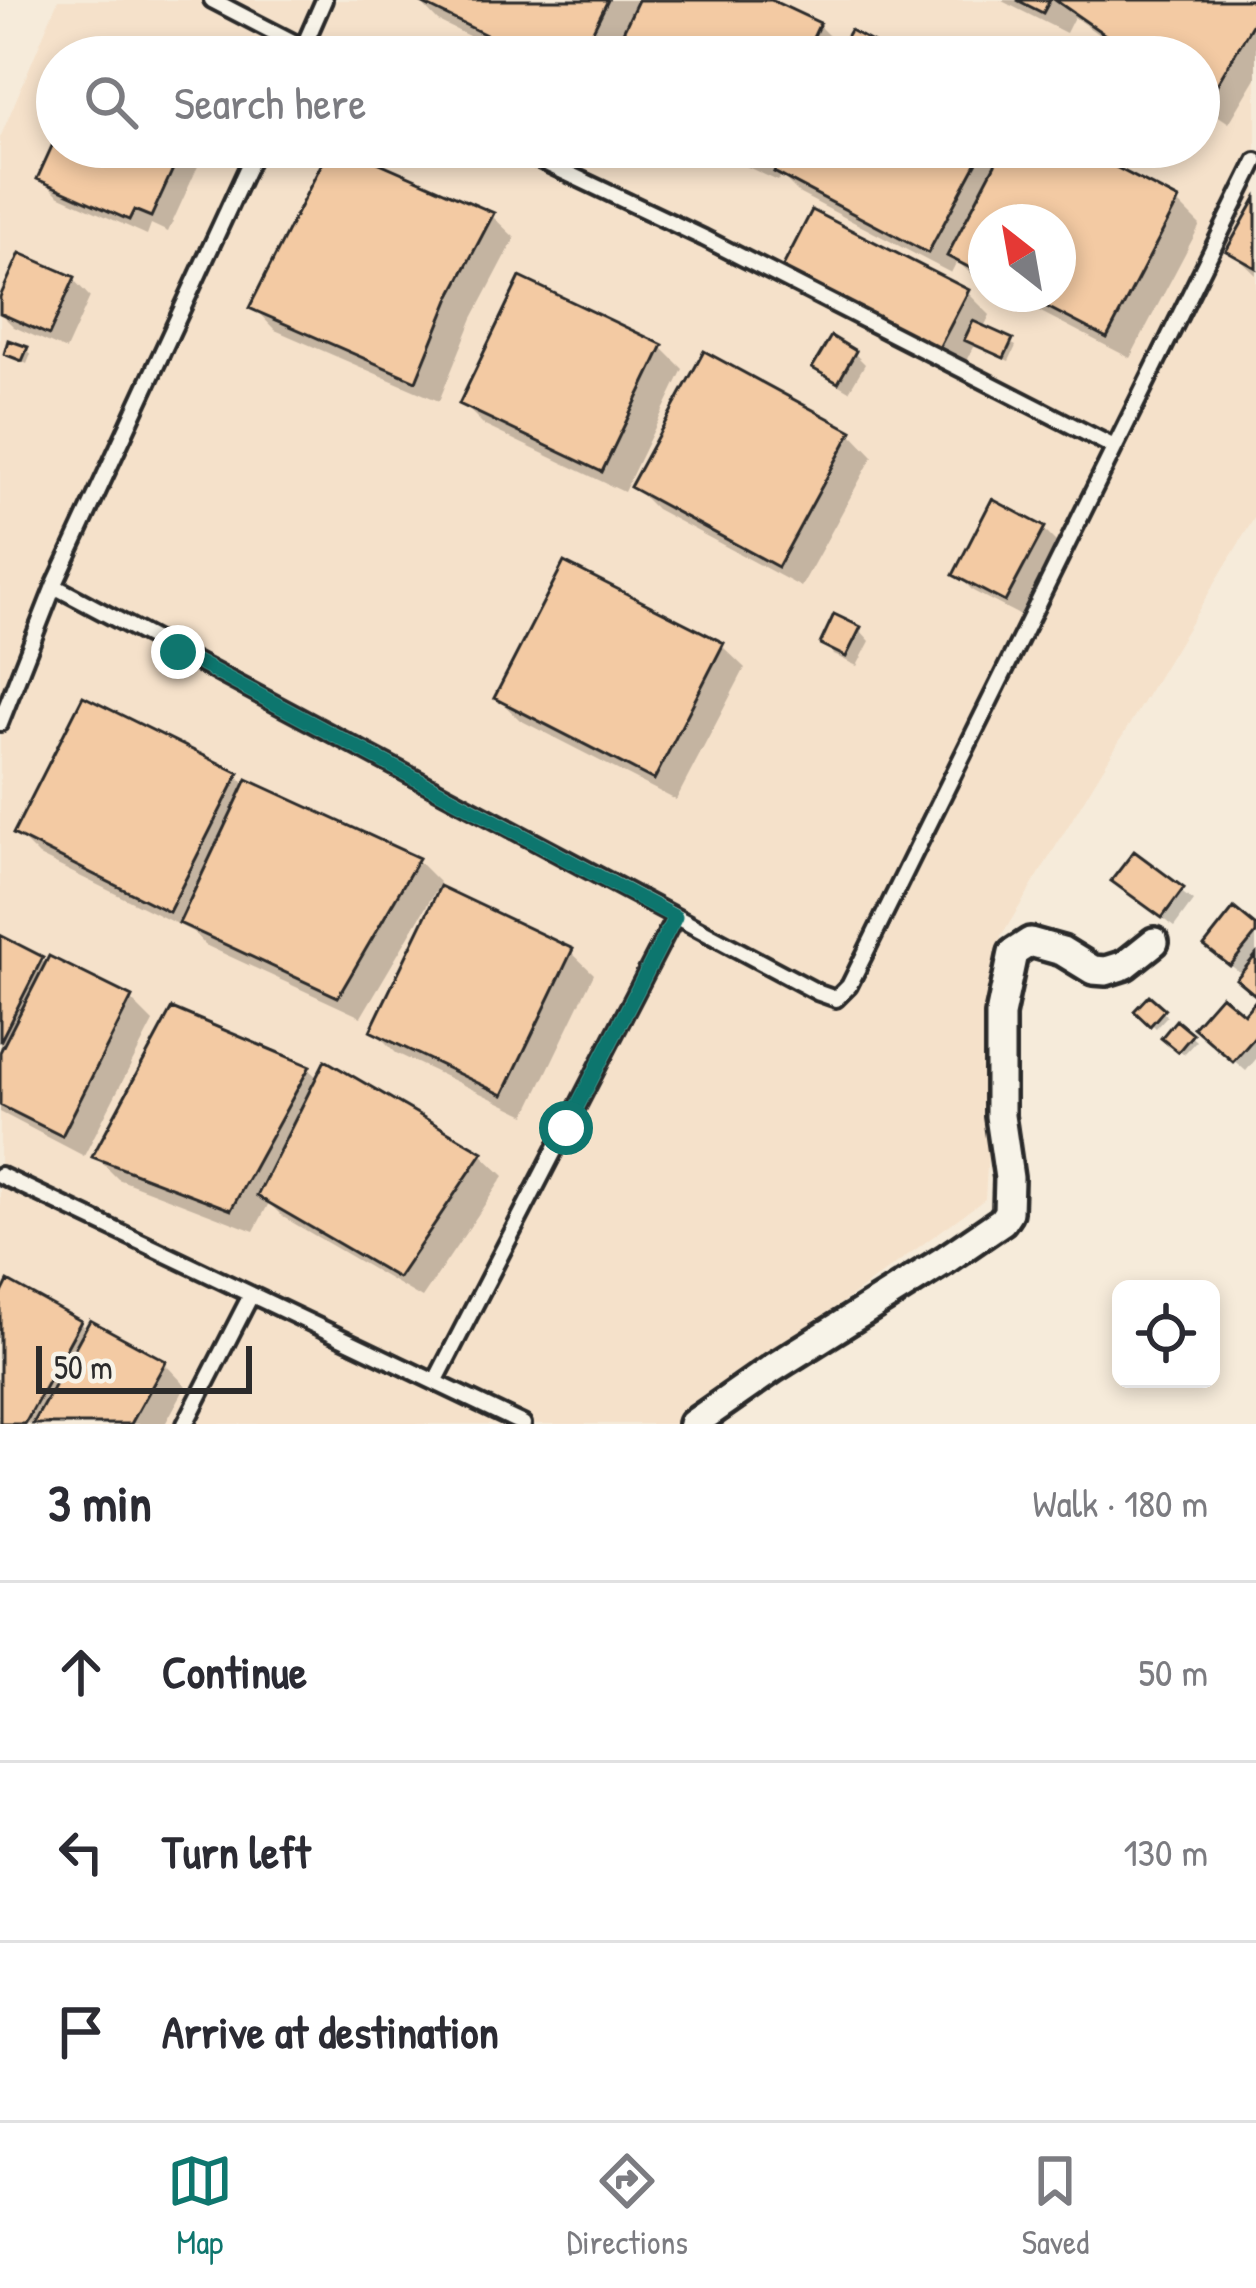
<!DOCTYPE html>
<html lang="en">
<head>
<meta charset="utf-8">
<style>
  body { margin:0; font-family:"Patrick Hand",sans-serif; background:#f2f2f3; color:#2b2b33 }
  .controls { position:absolute; right:36px; bottom:36px; display:grid; overflow:hidden; border-radius:18px; box-shadow:0 6px 18px #0003 }
  .controls button { width:108px; height:108px; display:grid; place-items:center; padding:0; border:0; border-bottom:3px solid #e1e1e2; background:#fff; color:#2b2b33; font:60px sans-serif }
  .compass { position:absolute; left:968px; top:204px; width:108px; height:108px; border-radius:50%; background:#fff; box-shadow:0 6px 18px #0003; rotate:329deg }
  .scale { position:absolute; left:36px; bottom:30px; width:216px; box-sizing:border-box; padding-left:12px; border:6px solid #2b2b2b; border-top:0; font-size:33px; line-height:42px; white-space:nowrap; color:#2b2b2b; -webkit-text-stroke:9px #f7f3e8; paint-order:stroke }
  .stop { position:absolute; width:36px; height:36px; margin:-27px; border:9px solid #0f766e; border-radius:50%; background:#fff }
  .stop.end { background:#0f766e; border-color:#fff; box-shadow:0 3px 12px #0008 }
  .list { margin:0; padding:0; list-style:none }
  h2 { display:flex; justify-content:space-between; align-items:center; height:156px; margin:0; padding:0 48px; font-size:51px }
  h2 small { font-size:39px; font-weight:400; color:#7c7c81 }
  .list li { display:grid; grid-template-columns:78px 1fr auto; gap:36px; align-items:center; box-sizing:border-box; height:180px; padding:0 48px; border-top:3px solid #e1e1e2 }
  .list b { display:block; font-size:45px; white-space:nowrap }
  .list em { font-size:39px; font-style:normal; color:#7c7c81 }
  .icon { flex:none; width:66px; height:66px; fill:none; stroke:currentColor; stroke-width:2; stroke-linecap:round; stroke-linejoin:round }
  .map { position:relative; flex:none; width:1256px; height:1424px; overflow:hidden }
  .search { position:absolute; background:#fff; box-shadow:0 6px 18px #0003; left:36px; right:36px; top:36px; height:132px; display:flex; align-items:center; gap:30px; box-sizing:border-box; padding:0 42px; border-radius:66px; color:#7c7c81; font-size:45px }
  .sheet { height:696px; background:#fff }
  nav { display:flex; justify-content:space-around; align-items:center; box-sizing:border-box; height:168px; border-top:3px solid #e1e1e2; background:#fff; font-size:33px; color:#7c7c81 }
  nav a { display:grid; justify-items:center; gap:6px }
  nav .on { color:#0f766e }
  .map>svg:first-child { display:block }
</style>
</head>
<body>
<div class="map">
<svg width="1256" height="1424" viewBox="0 0 1256 1424">
  <rect width="100%" height="100%" fill="#f6ebda"/>
  <filter id="ink" filterUnits="userSpaceOnUse"><feTurbulence type="fractalNoise" baseFrequency=".00833" numOctaves="2"/><feDisplacementMap in="SourceGraphic" scale="24" xChannelSelector="R" yChannelSelector="G"/><feConvolveMatrix kernelMatrix="1 2 1 2 8 2 1 2 1" color-interpolation-filters="sRGB"/></filter>
  <g filter="url(#ink)">
    <!-- built -->
    <path fill="#f5e1ca" fill-rule="evenodd" d="M58,0H1256V515L1001,937L985,1199L675,1424H0V138ZM57,57H1199V147H57ZM986,222H1058V294H986Z"/>
    <!-- shadow -->
    <path fill="#0003" d="M418,0H764L818,25L843,50L894,57H512L438,21Z
      M1000,0H1256V78L1229,123L1199,103V57H1130L1074,17L1066,33Z
      M57,143V147H183L199,164L168,232L151,224L147,235L58,195L41,178Z
      M334,147L492,216L515,238L473,318L439,401L275,330L253,307Z
      M704,147H1070L1177,202L1200,225L1130,358L1006,294H1058V222H986V284L974,277L957,261L951,273L800,194L781,175L778,181Z
      M1256,204V275L1230,250Z
      M74,280L90,297L66,350L14,327L0,313V304Z
      M807,292L968,293L990,315L983,329L1016,346L1009,361L974,345L961,371Z
      M661,347L683,369L624,492L485,426L462,403Z
      M27,349L31,354L27,364L7,354Z
      M854,353L865,364L849,391L827,378L816,367Z
      M851,433L873,456L801,587L656,509L634,487Z
      M1043,529L1060,546L1023,617L973,591L957,574Z
      M860,630L870,641L857,666L834,655L824,644Z
      M722,646L745,668L676,800L520,720L497,698Z
      M237,776L247,786L417,860L440,883L361,1017L205,945L193,932L39,856L17,834Z
      M1134,856L1193,901L1174,927L1126,891Z
      M1256,929V993L1240,978L1243,975L1219,956Z
      M0,939L41,960L48,966L131,1000L153,1022L84,1156L0,1112Z
      M571,952L594,974L526,1115L396,1053L374,1031Z
      M1149,999L1167,1016L1156,1028L1138,1011Z
      M1256,1004V1059L1246,1071L1208,1038L1244,1018Z
      M1177,1024L1196,1041L1184,1054L1165,1038Z
      M308,1069L319,1079L481,1154L504,1176L422,1298L283,1217L269,1203L254,1231L118,1179L96,1157Z
      M0,1287L6,1293L80,1323L87,1331L164,1363L186,1386L165,1424H0Z"/>
    <!-- building -->
    <path fill="#f3caa3" stroke="#2b2b2b" stroke-width="3" d="M415,0H608L580,57H531Z
      M638,0H771L820,23L804,57H611Z
      M1017,0H1050L1043,13Z
      M1055,0H1256V18L1206,103L1199,99V57H1137Z
      M850,30L900,57H835Z
      M57,135V147H183L151,217L134,210L129,220L37,179Z
      M330,147H343L494,213L451,295L416,381L249,308Z
      M725,147H762L756,161Z
      M787,147H985L928,253L774,172Z
      M1004,147H1077L1179,200L1107,338L1022,294H1058V222H986V276L947,256Z
      M1256,198V268L1226,251Z
      M812,210L969,290L938,350L781,270Z
      M20,253L75,277L49,335L0,313V297Z
      M520,277L663,345L602,472L459,404Z
      M973,321L1013,339L1004,358L964,340Z
      M831,336L856,351L838,383L812,368Z
      M8,340L28,347L22,361L4,354Z
      M704,351L852,431L778,567L630,487Z
      M992,499L1045,527L1005,602L953,575Z
      M564,562L724,643L654,780L494,698Z
      M834,614L861,627L846,657L820,644Z
      M83,696L239,773L169,912L13,834Z
      M247,779L419,858L338,997L179,923Z
      M1134,851L1184,888L1162,918L1111,881Z
      M440,886L573,949L503,1095L370,1031Z
      M1234,908L1256,926V934L1230,966L1204,946Z
      M0,935L43,957L0,1042Z
      M1256,955V991L1254,994L1236,979Z
      M49,956L132,997L62,1136L0,1105V1052Z
      M1149,995L1165,1009L1150,1026L1134,1011Z
      M1221,995L1244,1014L1256,1000V1036L1233,1062L1193,1027Z
      M172,1008L310,1066L231,1210L92,1157Z
      M1176,1020L1193,1034L1178,1052L1161,1038Z
      M325,1060L483,1152L398,1278L257,1196Z
      M8,1281L81,1321L25,1424H0V1297Z
      M90,1320L166,1361L131,1424H33Z"/>
    <g fill="none" stroke-linecap="round" stroke-linejoin="round">
      <defs>
        <path id="lane" d="M212,0L322,57
          M299,57L324,0
          M512,147L704,238L1114,447
          M54,586L819,993L836,999L849,986L1256,161
          M0,723L54,586L257,147
          M0,1175L523,1424
          M435,1382L675,917
          M185,1424L250,1297"/>
        <path id="street" d="M693,1424L773,1368L945,1260L1002,1221L1008,1212L1009,1178L1000,1116V1015L1013,953L1030,942L1062,951L1093,970L1106,971L1125,965L1154,942"/>
      </defs>
      <!-- lane casing -->
      <use href="#lane" stroke="#2b2b2b" stroke-width="22"/>
      <!-- street casing -->
      <use href="#street" stroke="#2b2b2b" stroke-width="36"/>
      <!-- lane -->
      <use href="#lane" stroke="#f7f3e8" stroke-width="14"/>
      <!-- street -->
      <use href="#street" stroke="#f7f3e8" stroke-width="27"/>
    </g>
  </g>
  <g fill="none" stroke-linecap="round" stroke-linejoin="round" filter="url(#ink)">
    <!-- route -->
    <path stroke="#0f766e" stroke-width="15" d="M178,652L675,917L566,1128"/>
  </g>
</svg>
<div class="controls">
<button><svg class="icon" aria-label="locate" viewBox="0 0 24 24"><circle cx="12" cy="12" r="6"/><path d="M12 2v4M12 18v4M2 12h4M18 12h4"/></svg></button>
</div>
<svg class="compass" viewBox="-18 -18 36 36"><path d="M0-13l5 13h-10z" fill="#e53935"/><path d="M0 13l5-13h-10z" fill="#7c7c81"/></svg>
<div class="scale">50 m</div>
<div class="stop" style="left:566px;top:1128px"></div>
<div class="stop end" style="left:178px;top:652px"></div>
<div class="search"><svg class="icon" aria-label="search" viewBox="0 0 24 24"><circle cx="10" cy="10" r="6"/><path d="M15 15l6 6"/></svg>Search here</div>
</div>
<section class="sheet">
<h2>3 min<small>Walk · 180 m</small></h2>
<ul class="list">
<li><svg class="icon" aria-label="ahead" viewBox="0 0 24 24"><path d="M12 20V5M6 11l6-6 6 6"/></svg><div><b>Continue</b></div><em>50 m</em></li>
<li><svg class="icon" aria-label="left" viewBox="0 0 24 24"><path d="M17 20v-9H6M10 6l-5 5 5 5"/></svg><div><b>Turn left</b></div><em>130 m</em></li>
<li><svg class="icon" aria-label="arrive" viewBox="0 0 24 24"><path d="M6 21V4h12l-3 4 3 4H6"/></svg><div><b>Arrive at destination</b></div></li>
</ul>
</section>
<nav>
<a class="on"><svg class="icon" aria-label="map" viewBox="0 0 24 24"><path d="M3 6l6-2 6 2 6-2v14l-6 2-6-2-6 2zM9 4v14M15 6v14"/></svg>Map</a>
<a><svg class="icon" aria-label="directions" viewBox="0 0 24 24"><path d="M12 3l9 9-9 9-9-9zM9 14v-3h6M13 9l2 2-2 2"/></svg>Directions</a>
<a><svg class="icon" aria-label="saved" viewBox="0 0 24 24"><path d="M7 4h10v16l-5-4-5 4z"/></svg>Saved</a>
</nav>
</body>
</html>
